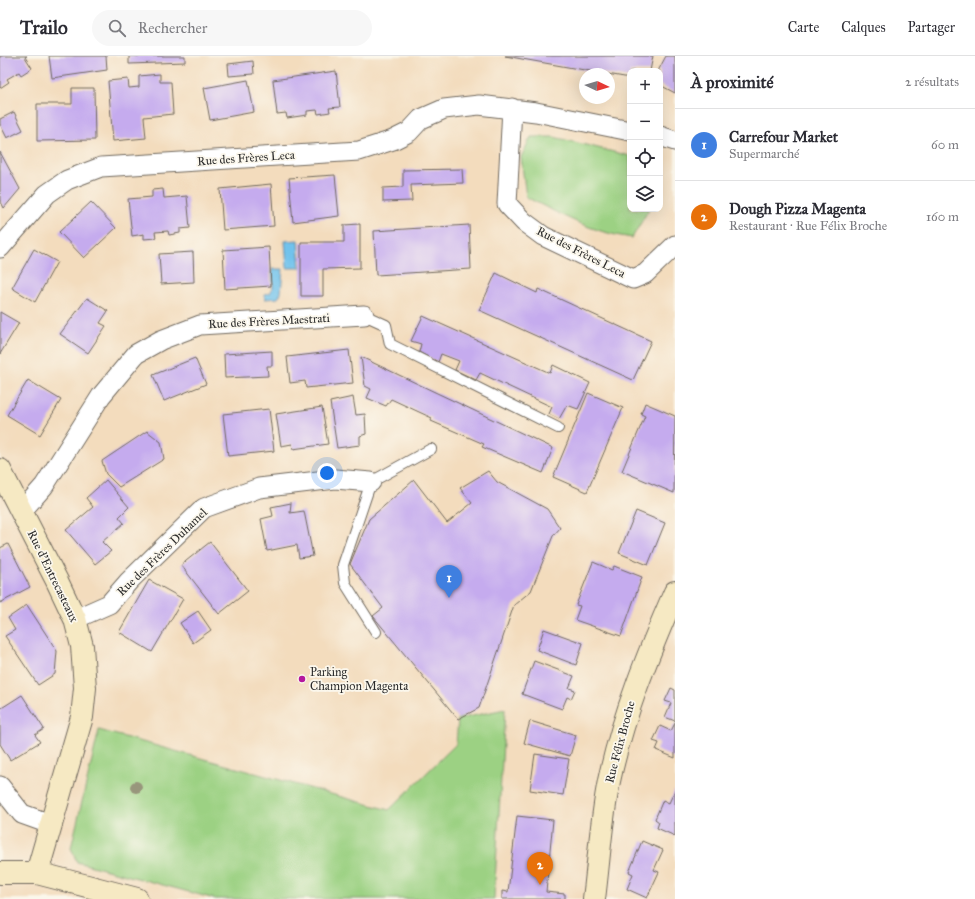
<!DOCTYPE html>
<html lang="fr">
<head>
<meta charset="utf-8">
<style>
  body { margin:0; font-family:"IM FELL Great Primer",serif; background:#f7f7f7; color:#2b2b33 }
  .controls { position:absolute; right:12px; top:12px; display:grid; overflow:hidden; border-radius:8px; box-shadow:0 4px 16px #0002 }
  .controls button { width:36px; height:36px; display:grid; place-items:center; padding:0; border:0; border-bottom:1px solid #e1e1e2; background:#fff; color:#2b2b33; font:20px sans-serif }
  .compass { position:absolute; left:579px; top:12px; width:36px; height:36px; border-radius:50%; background:#fff; box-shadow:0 4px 16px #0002; rotate:94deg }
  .you { position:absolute; left:327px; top:417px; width:14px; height:14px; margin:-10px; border:3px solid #fff; border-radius:50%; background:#1a73e8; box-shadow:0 0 0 6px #1a73e833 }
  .badge { display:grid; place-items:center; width:26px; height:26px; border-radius:50%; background:#b5179e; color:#fff; font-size:13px; font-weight:700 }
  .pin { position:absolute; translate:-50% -33px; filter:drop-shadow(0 1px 2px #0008) }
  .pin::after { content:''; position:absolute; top:21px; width:14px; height:12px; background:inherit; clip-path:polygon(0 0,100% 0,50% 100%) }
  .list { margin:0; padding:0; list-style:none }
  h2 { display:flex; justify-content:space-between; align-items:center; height:52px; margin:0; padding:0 16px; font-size:17px }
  h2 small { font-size:13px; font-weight:400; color:#7c7c81 }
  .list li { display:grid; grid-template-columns:26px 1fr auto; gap:12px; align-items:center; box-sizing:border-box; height:72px; padding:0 16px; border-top:1px solid #e1e1e2 }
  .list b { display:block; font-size:15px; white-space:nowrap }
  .list p { margin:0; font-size:13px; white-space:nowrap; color:#7c7c81 }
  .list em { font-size:13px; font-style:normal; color:#7c7c81 }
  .icon { flex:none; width:22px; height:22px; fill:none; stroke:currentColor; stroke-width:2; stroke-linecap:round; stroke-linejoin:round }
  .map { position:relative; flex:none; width:675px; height:843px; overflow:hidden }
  header { display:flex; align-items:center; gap:24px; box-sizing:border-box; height:56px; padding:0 20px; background:#fff; border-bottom:1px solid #e1e1e2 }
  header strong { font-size:19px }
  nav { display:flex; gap:22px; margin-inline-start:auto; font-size:14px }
  .search { width:280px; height:36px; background:#f7f7f7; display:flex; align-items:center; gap:10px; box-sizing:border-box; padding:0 14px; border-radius:22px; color:#7c7c81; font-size:15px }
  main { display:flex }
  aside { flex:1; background:#fff }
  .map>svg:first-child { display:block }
</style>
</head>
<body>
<header>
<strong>Trailo</strong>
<div class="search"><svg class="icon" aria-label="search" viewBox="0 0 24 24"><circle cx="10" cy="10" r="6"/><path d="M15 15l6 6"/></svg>Rechercher</div>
<nav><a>Carte</a><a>Calques</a><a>Partager</a></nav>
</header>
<main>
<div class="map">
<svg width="675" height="843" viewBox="0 0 675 843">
  <rect width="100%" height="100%" fill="#fbf7ec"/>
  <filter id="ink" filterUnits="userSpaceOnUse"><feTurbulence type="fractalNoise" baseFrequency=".025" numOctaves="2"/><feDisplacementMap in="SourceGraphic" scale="8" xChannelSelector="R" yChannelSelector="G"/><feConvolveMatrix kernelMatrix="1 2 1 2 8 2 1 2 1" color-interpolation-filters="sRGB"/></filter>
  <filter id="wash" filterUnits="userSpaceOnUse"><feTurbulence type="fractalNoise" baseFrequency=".012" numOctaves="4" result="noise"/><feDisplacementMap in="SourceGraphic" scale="16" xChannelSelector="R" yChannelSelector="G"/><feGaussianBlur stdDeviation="0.9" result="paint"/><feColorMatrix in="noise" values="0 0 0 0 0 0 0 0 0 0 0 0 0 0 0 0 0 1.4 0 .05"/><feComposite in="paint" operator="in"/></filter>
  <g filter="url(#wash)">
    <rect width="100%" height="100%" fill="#f3dcbd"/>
    <!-- green -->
    <path fill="#9cd183" stroke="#647e57" d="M531,81H554L630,100V153H649L632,182C590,176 564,160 526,141L521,101Z
      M505,653L494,843H215L77,806L71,792L99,674L389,754L456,688L458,663Z"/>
    <!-- water -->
    <path fill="#71c2ec" stroke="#4e768c" d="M298,184L300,212H287L285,185Z
      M272,213H283L281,237L278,242L265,243V238L270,237L273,231Z"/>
    <g id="blocks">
      <!-- building -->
      <path fill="#c5abee" d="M0,0H27L25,1L32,12L21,19L19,16L7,23L9,26L0,32Z
        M49,0H106L107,14L52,22Z
        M129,0H185V6L129,8Z
        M505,0H653L650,15H630V22Z
        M666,0H675V37L660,29V15H658Z
        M253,5L254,18L229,20L228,8Z
        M336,15L340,51L329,52L330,56L318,58L317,54L307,55V59L287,62L286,57L277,58L273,24Z
        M160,18V26H171L173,58L144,61L146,82L113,85L108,25L128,23L129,32L139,31V20Z
        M248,24L254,56L210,64L204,32Z
        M72,32H94L95,84L37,85V48H72Z
        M14,56L23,74L7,82L0,68V63Z
        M0,96L20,133L4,152L0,144Z
        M462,113L463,127L411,129L412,145L383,146V132L403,131V114Z
        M335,119L339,160L293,166L289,122Z
        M271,128L274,170L223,174L220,133Z
        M163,133L164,142L187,140L190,172L180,173V177L169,179L168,175L155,176L156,182L144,183V178L132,180L128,143L152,141V134Z
        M91,146L116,172L84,202L59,176Z
        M360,168V212L323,213V240H301V186H344V169Z
        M469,169L471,213L376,219L374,175Z
        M269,191L271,230L225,233L223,194Z
        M34,193L57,206L35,246L12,232Z
        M193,196L194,226L161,228L159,198Z
        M496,217L537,237L538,233L651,285L633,324L479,254Z
        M87,242L108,255L100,267L106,270L88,297L60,278Z
        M0,256L19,267L0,298Z
        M423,260L550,317L553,309L590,327L578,353L567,349L559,363L549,358L552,351L480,317L476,324L455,314L459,305L441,298L438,306L419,296L421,288L411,285Z
        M349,294L353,327L306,332L305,325L290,327L287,301Z
        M272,295V310H267L268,320L225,322L224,298Z
        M361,301L553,392L543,417L482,391L484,388L431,365L432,362L391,343L386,350L367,342L371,333L365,330Z
        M195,302L206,328L164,345L153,319Z
        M28,324L61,344L40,379L7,359Z
        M588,337L623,352L587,436L553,421Z
        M353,341L356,359L365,358L366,378L360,380V389L337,392L330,346Z
        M645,347L675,360L674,437L622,415L645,360L641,358Z
        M322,351L328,388L293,393L292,388L281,390L276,358Z
        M269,353L274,395L228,400L223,358Z
        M147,375L161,386L164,403L119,431L106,418L102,405Z
        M488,415L497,426L547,453L560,472L553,480L531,535L514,549L479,652L458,663L373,560L383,552L350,508L369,463L414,424L447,467L472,447L460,432Z
        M106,424L129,451L119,461L124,467L102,486L111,495L95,508L66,474L93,451L86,442Z
        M291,447L290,457L304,455L313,500L299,502L297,489L267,495L261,463L273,460L271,451Z
        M636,455L665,467L648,509L619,497Z
        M210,486L248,535L219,558L181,509Z
        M8,488L30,531L0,547V492Z
        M593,506L612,514L614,510L642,521L621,580L575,564L580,550L576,549Z
        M149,524L183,543L152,596L119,576Z
        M27,549L57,595L55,618L38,629L5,580L15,574L8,562Z
        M198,555L211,574L193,587L180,567Z
        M544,573L583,587L576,609L537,594Z
        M534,605L574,620L569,632L575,634L571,643L567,641L562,653L522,638Z
        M671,632L675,634V665L665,661L671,647L665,645Z
        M22,639L44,673L35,679L40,686L10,704L0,688V653Z
        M530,665L576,679L570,700L524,687Z
        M675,667V702L656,694L659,687L653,685L660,670L671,675Z
        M535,698L569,703L563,739L530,734Z
        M675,734V780L657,772L659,766L655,763L663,744L669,747Z
        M517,760L553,764L546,836L565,838V843H502V835L508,836Z
        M642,785L663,794L654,814L659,816L647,842L627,833L633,818L629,816Z"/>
    </g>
  </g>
  <g filter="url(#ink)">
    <use href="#blocks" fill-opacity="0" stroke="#71695e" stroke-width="1"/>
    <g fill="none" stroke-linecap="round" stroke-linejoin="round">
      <defs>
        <path id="lane" d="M364,259L386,269L390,288L558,372
          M376,576L345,527L343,509L371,426L431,393"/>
        <path id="street" d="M512,52L507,148L524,166L543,180L633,223L645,218L675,189
          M660,80L675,85
          M0,192L47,138L67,124L101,111L359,95L393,84L409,76L421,63L444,53L479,49L536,56L630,75
          M21,456L44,430L101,340L136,298L161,284L200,269L364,259
          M75,563L109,548L129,525L204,452L259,432L335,423L371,426
          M0,730L22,758L50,768"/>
        <path id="secondary" d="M0,414L57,525L75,563L82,590L85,632L82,661L37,817
          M0,817H37L137,843
          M594,843C599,804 601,764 609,725C623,659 648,598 675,536"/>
      </defs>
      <!-- lane casing -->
      <use href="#lane" stroke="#71695e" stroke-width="12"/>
      <!-- street casing -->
      <use href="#street" stroke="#71695e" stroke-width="21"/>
      <!-- secondary casing -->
      <use href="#secondary" stroke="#71695e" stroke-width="24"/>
      <!-- lane -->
      <use href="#lane" stroke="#fff" stroke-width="10"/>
      <!-- street -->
      <use href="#street" stroke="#fff" stroke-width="19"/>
      <!-- secondary -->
      <use href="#secondary" stroke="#f6e9c3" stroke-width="22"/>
    </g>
    <!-- trees -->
    <circle fill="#98967b" cx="136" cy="731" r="6"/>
  </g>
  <!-- markers -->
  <circle fill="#b5179e" stroke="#fbf7ec" stroke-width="1.5" cx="302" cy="623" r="4"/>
  <g text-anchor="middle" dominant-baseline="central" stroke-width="3.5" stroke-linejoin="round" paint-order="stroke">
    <!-- street labels -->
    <g font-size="12" fill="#2b2b2b" stroke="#fbf7ec">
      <text transform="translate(246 102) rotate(-4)">Rue des Frères Leca</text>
      <text transform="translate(581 196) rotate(27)">Rue des Frères Leca</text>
      <text transform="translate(269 265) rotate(-3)">Rue des Frères Maestrati</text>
      <text transform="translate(162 496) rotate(-44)">Rue des Frères Duhamel</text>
      <text transform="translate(53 520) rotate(64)">Rue d'Entrecasteaux</text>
      <text transform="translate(620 686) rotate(-75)">Rue Félix Broche</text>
    </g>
    <!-- poi labels -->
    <g font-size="12" fill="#2b2b2b" stroke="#fbf7ec" text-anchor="start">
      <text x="310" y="616">Parking<tspan x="310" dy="14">Champion Magenta</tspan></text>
    </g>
  </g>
</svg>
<div class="controls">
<button>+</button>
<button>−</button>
<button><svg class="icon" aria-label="locate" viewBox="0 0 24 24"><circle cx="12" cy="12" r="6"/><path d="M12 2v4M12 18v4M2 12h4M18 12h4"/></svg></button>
<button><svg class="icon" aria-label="layers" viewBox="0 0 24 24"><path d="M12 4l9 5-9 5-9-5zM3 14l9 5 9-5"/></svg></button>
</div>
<svg class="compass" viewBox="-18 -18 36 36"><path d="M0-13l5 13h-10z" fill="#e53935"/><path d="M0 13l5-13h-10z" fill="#7c7c81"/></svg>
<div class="you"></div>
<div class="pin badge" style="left:449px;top:542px;background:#3f7fe0">1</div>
<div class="pin badge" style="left:540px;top:829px;background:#e8710a">2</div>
</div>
<aside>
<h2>À proximité<small>2 résultats</small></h2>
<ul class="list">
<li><span class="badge" style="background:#3f7fe0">1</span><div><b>Carrefour Market</b><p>Supermarché</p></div><em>60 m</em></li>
<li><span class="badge" style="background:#e8710a">2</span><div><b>Dough Pizza Magenta</b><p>Restaurant · Rue Félix Broche</p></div><em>160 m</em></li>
</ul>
</aside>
</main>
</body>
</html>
